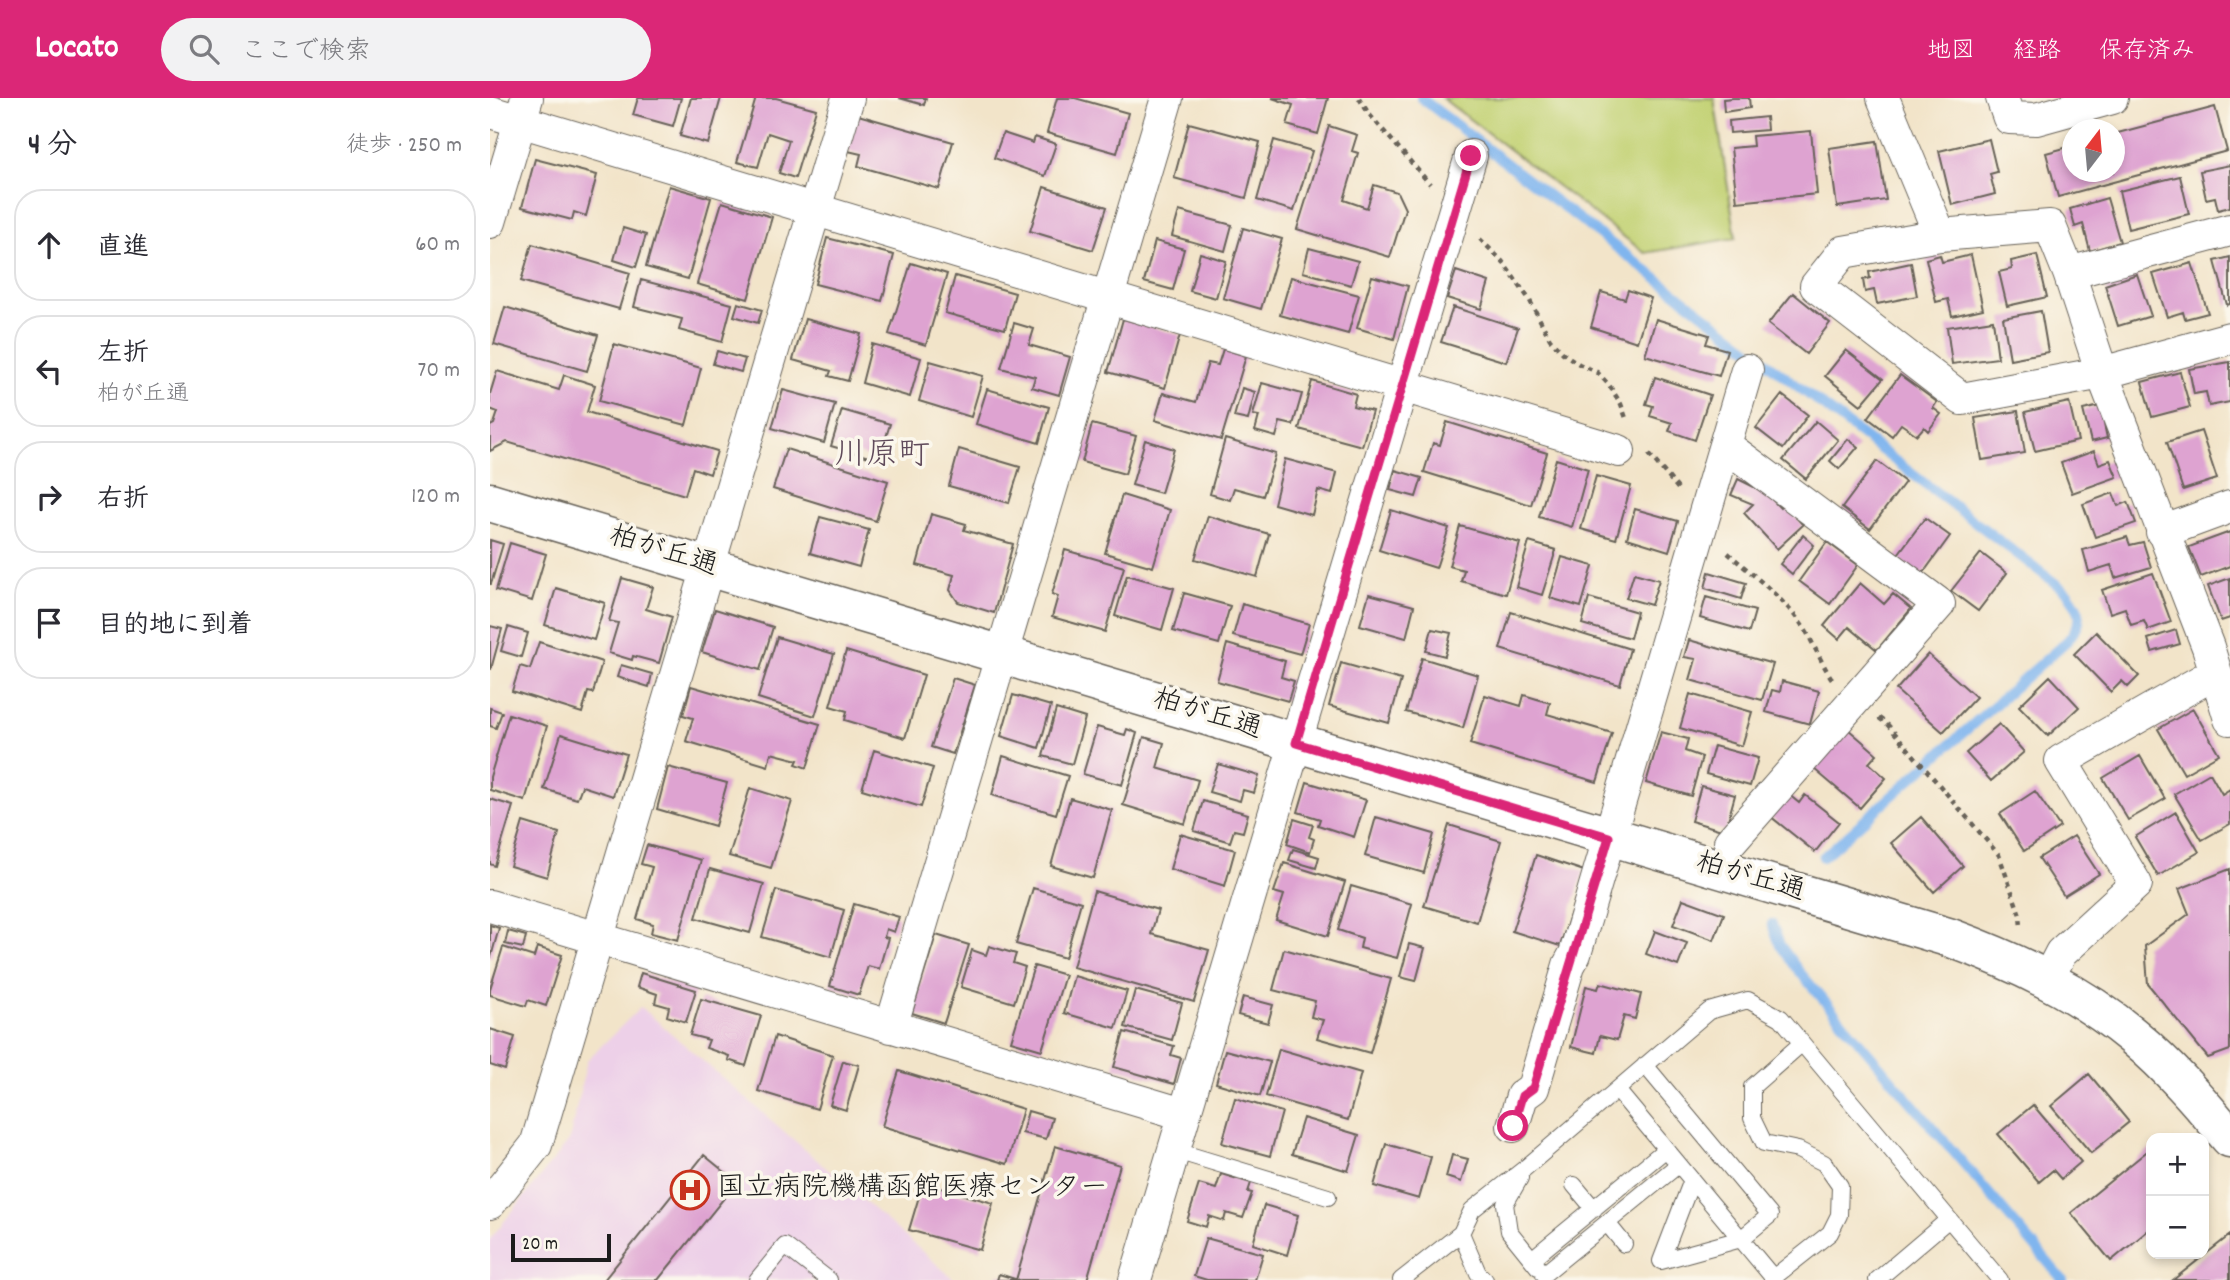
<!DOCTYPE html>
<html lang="ja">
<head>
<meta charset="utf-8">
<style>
  body { margin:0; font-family:Dekko,"Klee One",sans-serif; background:#f2f2f3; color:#2b2b33 }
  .controls { position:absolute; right:21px; bottom:21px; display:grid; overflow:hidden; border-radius:14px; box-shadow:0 4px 10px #0003 }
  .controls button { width:63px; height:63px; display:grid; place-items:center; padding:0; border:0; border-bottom:2px solid #e1e1e2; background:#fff; color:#2b2b33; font:35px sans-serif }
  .compass { position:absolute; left:1572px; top:21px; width:63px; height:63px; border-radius:50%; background:#fff; box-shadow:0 4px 10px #0003; rotate:16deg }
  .scale { position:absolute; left:21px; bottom:18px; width:100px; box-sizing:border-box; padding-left:7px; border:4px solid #1c1c1c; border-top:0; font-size:19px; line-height:24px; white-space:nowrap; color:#1c1c1c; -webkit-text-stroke:5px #fbf7ec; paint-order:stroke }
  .stop { position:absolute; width:21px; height:21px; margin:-16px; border:5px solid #db2777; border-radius:50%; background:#fff }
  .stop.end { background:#db2777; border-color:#fff; box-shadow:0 2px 7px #0008 }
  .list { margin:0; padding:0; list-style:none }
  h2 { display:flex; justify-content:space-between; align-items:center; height:91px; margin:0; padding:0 28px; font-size:30px }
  h2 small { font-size:23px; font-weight:400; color:#7c7c81 }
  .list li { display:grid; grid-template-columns:46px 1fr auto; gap:21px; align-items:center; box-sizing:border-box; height:112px; margin:0 14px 14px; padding:0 14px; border:2px solid #e1e1e2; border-radius:28px }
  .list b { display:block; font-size:26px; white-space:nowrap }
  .list p { margin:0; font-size:23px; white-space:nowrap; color:#7c7c81 }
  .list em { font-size:23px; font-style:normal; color:#7c7c81 }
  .icon { flex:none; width:38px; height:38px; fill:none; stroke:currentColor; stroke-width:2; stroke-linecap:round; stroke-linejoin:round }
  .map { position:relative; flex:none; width:1740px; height:1182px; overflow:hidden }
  header { display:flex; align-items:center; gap:42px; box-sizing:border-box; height:98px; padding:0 35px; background:#db2777; color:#fff }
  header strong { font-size:33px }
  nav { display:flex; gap:38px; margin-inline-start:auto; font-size:24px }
  .search { width:490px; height:63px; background:#f2f2f3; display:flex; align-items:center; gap:18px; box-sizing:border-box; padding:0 24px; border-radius:38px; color:#7c7c81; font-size:26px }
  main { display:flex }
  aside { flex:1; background:#fff }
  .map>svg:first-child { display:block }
</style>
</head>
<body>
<header>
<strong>Locato</strong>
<div class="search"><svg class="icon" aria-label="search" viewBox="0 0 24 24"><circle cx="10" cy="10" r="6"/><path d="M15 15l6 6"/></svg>ここで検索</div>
<nav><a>地図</a><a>経路</a><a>保存済み</a></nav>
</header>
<main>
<aside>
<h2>4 分<small>徒歩 · 250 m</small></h2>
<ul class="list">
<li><svg class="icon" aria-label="ahead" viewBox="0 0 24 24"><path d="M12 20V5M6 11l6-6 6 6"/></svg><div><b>直進</b></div><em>60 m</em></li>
<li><svg class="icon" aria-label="left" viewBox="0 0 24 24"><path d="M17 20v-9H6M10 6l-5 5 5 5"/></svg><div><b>左折</b><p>柏が丘通</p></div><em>70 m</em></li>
<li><svg class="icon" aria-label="right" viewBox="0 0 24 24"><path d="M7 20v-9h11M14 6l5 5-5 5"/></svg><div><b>右折</b></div><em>120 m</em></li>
<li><svg class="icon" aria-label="arrive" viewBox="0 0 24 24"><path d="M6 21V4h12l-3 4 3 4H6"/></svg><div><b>目的地に到着</b></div></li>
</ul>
</aside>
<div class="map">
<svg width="1740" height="1182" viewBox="0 0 1740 1182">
  <rect width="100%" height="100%" fill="#fbf7ec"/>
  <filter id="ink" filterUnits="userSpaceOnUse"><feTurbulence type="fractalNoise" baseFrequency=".0143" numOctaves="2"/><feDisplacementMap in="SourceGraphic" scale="14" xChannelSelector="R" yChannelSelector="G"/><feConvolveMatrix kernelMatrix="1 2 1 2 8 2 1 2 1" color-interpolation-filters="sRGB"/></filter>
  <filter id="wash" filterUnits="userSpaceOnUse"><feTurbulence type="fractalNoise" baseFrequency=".00686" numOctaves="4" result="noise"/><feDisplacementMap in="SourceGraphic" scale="28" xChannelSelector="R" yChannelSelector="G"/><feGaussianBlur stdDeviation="1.57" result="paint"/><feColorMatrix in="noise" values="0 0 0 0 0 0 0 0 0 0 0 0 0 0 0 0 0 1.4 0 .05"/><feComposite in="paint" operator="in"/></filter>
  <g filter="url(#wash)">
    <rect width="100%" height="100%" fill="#f2e4c9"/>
    <!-- built -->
    <path fill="#edd0e8" d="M151,909L465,1182H0V1141L79,1043L97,962Z"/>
    <!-- green -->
    <path fill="#c3d274" stroke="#707748" stroke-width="2" d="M952,0H1224L1246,140L1155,155Z"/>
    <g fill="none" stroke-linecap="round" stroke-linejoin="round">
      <!-- stream -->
      <path stroke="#80b5ee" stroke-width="10" d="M931,0L1578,495C1593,516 1594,521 1578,542L1333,759
        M1282,826L1290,847L1308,872L1573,1182"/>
    </g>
    <g id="blocks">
      <!-- building -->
      <path fill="#dea3d1" d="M148,0H191L183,28L143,17Z
        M201,0H231L218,46L190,38Z
        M266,0H286L326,11L305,80L289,75L299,42L278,35L268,69L247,64Z
        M409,0H436L434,7Z
        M567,0H585L638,15L627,55L557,35Z
        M782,0H838L828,36L797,27L803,7Z
        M1243,0H1259L1260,10L1234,14L1233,1Z
        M1725,9L1737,53L1568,99L1556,55L1582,48V74H1624V36Z
        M368,17L463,44L449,91L368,68L371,56L358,53Z
        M1276,19L1277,32L1240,35L1239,23Z
        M699,25L770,44L756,100L684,80Z
        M839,28L867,37L862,53L868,55L854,102L877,110L884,87L907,94L915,111L900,159L807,131Z
        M1321,33L1327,96L1247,104L1241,50L1263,48L1262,38Z
        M513,35L543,45L545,39L566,46L555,78L504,60Z
        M1499,41L1507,74L1500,76L1505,96L1462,107L1449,53Z
        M784,42L822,53L804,113L767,102Z
        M1387,43L1396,102L1347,109L1339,50Z
        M45,61L107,77L96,118L84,114L82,122L32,109Z
        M1740,67V109L1728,112L1725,99L1716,101L1710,73Z
        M1690,78L1699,116L1638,131L1629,93Z
        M179,88L221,100L198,181L156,169Z
        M554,89L617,109L603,152L540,133Z
        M1617,100L1630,144L1600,153L1593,126L1585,129L1580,111Z
        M232,104L282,119L258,201L207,186Z
        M689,113L742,127L735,153L682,138Z
        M133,130L156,137L146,169L124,162Z
        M753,130L792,141L771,211L733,200Z
        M337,140L404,157L392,203L325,186Z
        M665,143L694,151L683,192L654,184Z
        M42,146L140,175L129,211L31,183Z
        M819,150L868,163L861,187L813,174Z
        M710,155L736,163L726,200L700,193Z
        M1450,157L1452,164L1481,157L1493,211L1462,218L1458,201L1446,204L1436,161Z
        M1547,157L1557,199L1517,208L1509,174L1522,171L1521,163Z
        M1740,159V206L1737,207L1725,163Z
        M421,165L457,176L436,247L399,236Z
        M1421,165L1427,198L1387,206L1384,192L1375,194L1373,182L1380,180L1379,174Z
        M1702,165L1718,215L1695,221L1693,214L1677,219L1663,176Z
        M966,173L999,184L991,211L957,200Z
        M1647,176L1661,218L1628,228L1615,187Z
        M465,178L525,195L515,231L455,215Z
        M882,178L918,188L904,241L867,230Z
        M801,179L869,197L858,236L790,217Z
        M151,182L242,206L232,244L189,232L192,221L144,209Z
        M1138,192L1161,200L1147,244L1101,229L1111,194L1135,201Z
        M1303,195L1340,225L1316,256L1278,226Z
        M248,205L272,212L268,225L244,218Z
        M15,209L108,237L97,273L4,246Z
        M963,209L1028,230L1016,264L951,244Z
        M1551,213L1558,254L1520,261L1513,220Z
        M315,221L371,236L358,283L339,278L341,273L303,262Z
        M633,221L690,237L675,290L618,274Z
        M1166,221L1219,237L1216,246L1237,252L1229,278L1155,257Z
        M1503,222L1508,260L1462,266L1457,229Z
        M524,225L544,231L539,247L580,259L569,297L542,289L545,279L511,270Z
        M124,246L211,270L196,327L109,303Z
        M382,246L431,260L420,299L372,285Z
        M733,251L756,258L731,342L665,322L673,295L706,304L718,265L728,267Z
        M1356,252L1393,281L1371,307L1335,278Z
        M227,253L255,261L251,274L223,266Z
        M440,263L493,278L481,319L429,303Z
        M1740,264V304L1719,308L1716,294L1704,296L1699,271Z
        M7,273L69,292L74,277L105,287L97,314L227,353L220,376L203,370L195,397L17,344L0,353V328L4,326L8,314L0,311V296Z
        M1690,274L1700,309L1662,319L1652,284Z
        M1410,277L1447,304L1443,310L1451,316L1438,333L1434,329L1427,337L1411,326L1402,338L1378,320Z
        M1165,279L1220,297L1205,342L1179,333L1182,325L1160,318L1163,308L1156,306Z
        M822,283L866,296L863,308L882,313L872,348L809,331Z
        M772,285L812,296L803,327L790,324L786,339L765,333L769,318L763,317Z
        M752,290L765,294L758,322L744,319Z
        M497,291L559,309L549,345L486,326Z
        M293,292L345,306L334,345L282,330Z
        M1292,297L1318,317L1293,351L1266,330Z
        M1579,304L1588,343L1545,353L1535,314Z
        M1610,308L1617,340L1601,344L1593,312Z
        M352,312L400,326L389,362L341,348Z
        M1528,313L1535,355L1492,362L1485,320Z
        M1326,323L1348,342L1316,381L1293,362Z
        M957,324L1057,355L1041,407L934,374L943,345L950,347Z
        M602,326L646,338L635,376L592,364Z
        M1711,333L1727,381L1693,392L1677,344Z
        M735,341L786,356L773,398L744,390L740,402L720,396Z
        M1358,341L1368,349L1349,371L1340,363Z
        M655,342L684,351L671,395L642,387Z
        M296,351L398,383L386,423L283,391Z
        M469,351L530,369L519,405L459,388Z
        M1604,353L1609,366L1620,362L1627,379L1582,395L1571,365Z
        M795,361L847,375L842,396L828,392L822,417L784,406Z
        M1066,361L1098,371L1082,429L1049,419Z
        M1387,363L1415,384L1380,431L1352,410Z
        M905,372L932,380L926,399L900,392Z
        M1106,378L1141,388L1126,441L1091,431Z
        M1248,381L1276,395L1290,410L1294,406L1313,427L1287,451L1254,415L1263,406L1241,397Z
        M1623,395L1628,408L1638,404L1646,425L1605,439L1593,406Z
        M632,397L680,412L663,469L615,455Z
        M1145,411L1188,423L1179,453L1137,440Z
        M901,412L959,430L946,470L889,452Z
        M441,416L476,426L474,432L523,446L504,515L468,504L460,492L464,477L427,467Z
        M718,418L779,436L767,479L705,461Z
        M330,419L379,432L369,469L320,455Z
        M1435,420L1460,438L1431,478L1406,459Z
        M970,428L1030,445L1016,496L971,483L974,472L959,468Z
        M1740,434V468L1711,479L1699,449Z
        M1313,437L1324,447L1302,476L1290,466Z
        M1637,439L1640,447L1653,444L1661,469L1625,480L1621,467L1599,474L1593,452Z
        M0,442L13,446L1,486H0Z
        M1039,444L1066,452L1052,497L1026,489Z
        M1337,444L1368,467L1340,506L1309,483Z
        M20,445L56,456L42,503L6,492Z
        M575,452L634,469L615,534L562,519L568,498L562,496Z
        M1491,455L1517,475L1488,513L1461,493Z
        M1072,459L1103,468L1091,509L1060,500Z
        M1219,474L1256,485L1251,501L1215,490Z
        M1144,475L1169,482L1161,507L1136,500Z
        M1663,475L1681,524L1658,532L1654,523L1641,527L1635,510L1620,515L1612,492Z
        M637,477L684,490L672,532L625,518Z
        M132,480L163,489L156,511L182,519L169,565L143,558L142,562L119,555L128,525L119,523Z
        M1740,480V520L1731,523L1718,488Z
        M1370,485L1394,506L1403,496L1421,511L1387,552L1359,529L1349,541L1334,528Z
        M66,490L115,505L104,542L55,527Z
        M694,495L740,508L729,546L683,533Z
        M879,496L924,508L916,540L870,527Z
        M1216,499L1265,513L1259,534L1210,520Z
        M1099,500L1147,514L1140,540L1092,526Z
        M752,506L819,526L810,556L743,538Z
        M225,511L283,529L270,572L212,554Z
        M1021,514L1140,551L1130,587L1010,551Z
        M0,528L12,531L1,571H0Z
        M18,529L38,535L31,559L11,553Z
        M942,531L961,535L955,558L936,553Z
        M1686,532L1690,546L1662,554L1658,541Z
        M1606,534L1649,578L1638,589L1632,583L1621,594L1584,556Z
        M287,539L344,556L325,618L268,600Z
        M1199,542L1283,566L1272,602L1200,582L1206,561L1194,559Z
        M49,544L112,564L103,595L98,594L92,615L22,593L30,568L40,571Z
        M737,546L795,563L791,579L804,583L798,603L727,583Z
        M356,553L434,577L415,640L355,622L357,613L340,608Z
        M1438,556L1486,599L1453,634L1406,592Z
        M932,560L988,577L973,630L916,614Z
        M851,565L911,582L899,625L839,608Z
        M131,567L162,576L159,589L127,579Z
        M1560,578L1589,609L1558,638L1529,608Z
        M463,580L485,587L463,656L441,649Z
        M1292,583L1329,593L1320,626L1276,614L1282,592L1290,594Z
        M201,588L330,626L317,670L306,666L308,662L281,655L278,668L196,643L203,620L193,617Z
        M1200,596L1262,614L1252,648L1190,630Z
        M523,597L561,608L549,650L511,638Z
        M995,597L1031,608L1034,597L1060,605L1057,616L1122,635L1107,684L980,646Z
        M0,610L12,614L6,630L0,628Z
        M566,611L595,620L582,666L553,658Z
        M1703,611L1729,656L1694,676L1668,631Z
        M19,616L57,628L35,703L0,692V679Z
        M1509,626L1534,654L1501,683L1476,655Z
        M607,629L635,637L637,631L647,635L632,687L593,676Z
        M1358,631L1387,656L1379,665L1396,680L1370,710L1324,671Z
        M1171,634L1198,641L1195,653L1212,659L1201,698L1156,685Z
        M71,636L136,656L123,698L92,688L87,701L54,691Z
        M654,639L674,645L667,670L708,682L695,726L633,707Z
        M1224,648L1268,660L1260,688L1216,676Z
        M384,652L443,670L431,709L372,691Z
        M513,658L578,678L566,716L502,697Z
        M1650,658L1675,701L1638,722L1613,680Z
        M728,666L769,678L764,695L753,692L750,703L719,694Z
        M178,669L237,685L225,728L167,711Z
        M1720,675L1732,696L1740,691V726L1712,742L1684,696Z
        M817,684L876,702L864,739L828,727L830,721L808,714Z
        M1211,688L1245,697L1235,733L1201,723Z
        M260,690L302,703L281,770L239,758Z
        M1545,693L1570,729L1534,753L1510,716Z
        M1298,696L1309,705L1315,697L1349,724L1325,754L1280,718Z
        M580,700L622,712L603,780L561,768Z
        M0,701L23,708L5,768L0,766Z
        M713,703L758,716L753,734L744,732L740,744L704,733Z
        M1686,714L1709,754L1668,778L1645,739Z
        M886,719L944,736L934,775L875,758Z
        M1431,719L1473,768L1444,794L1401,745Z
        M804,721L823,727L819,739L824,741L820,754L797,746Z
        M33,724L69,735L57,779L20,768Z
        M959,727L1011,743L987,824L934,808Z
        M690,736L745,752L735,788L680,771Z
        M1584,738L1609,776L1574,798L1549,760Z
        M157,747L211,762L188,842L161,835L163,826L147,821L162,769L151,766Z
        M803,751L829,759L826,770L799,762Z
        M1046,757L1094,773L1070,848L1022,833Z
        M794,765L855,784L838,838L786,822L794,797L784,794Z
        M220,771L274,786L260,835L206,820Z
        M1740,771V952L1718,960L1658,886L1655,848L1699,816L1689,791Z
        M861,788L922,806L907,860L870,850L872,840L848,832Z
        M543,790L591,804L575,860L526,846Z
        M286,792L354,812L341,859L272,839Z
        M604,793L668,812L661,836L719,852L704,904L583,869Z
        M1193,801L1234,816L1224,842L1183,827Z
        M364,806L409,819L404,834L396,831L394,839L398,840L389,871L378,868L369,897L340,888Z
        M0,827L9,830L1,859H0Z
        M18,833L36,838L33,850L15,846Z
        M1165,833L1197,845L1188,868L1156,856Z
        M446,837L479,847L454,925L422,915Z
        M919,846L935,850L926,883L910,879Z
        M499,848L526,856L523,865L535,869L524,905L471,889L482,852L496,857Z
        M13,849L44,859L47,849L72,857L56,908L38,902L36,908L0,897V891Z
        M794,851L901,881L880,955L827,940L833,922L821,919L825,903L783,892Z
        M544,868L575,877L552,952L521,943Z
        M151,875L206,892L196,924L177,918L179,909L165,905L167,896L147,889Z
        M584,878L637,893L626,930L574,915Z
        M1110,885L1151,896L1145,921L1134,918L1127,942L1110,938L1106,955L1081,949L1096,888L1108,891Z
        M645,892L692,905L682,942L635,929Z
        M753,899L783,907L778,925L748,917Z
        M211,901L271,918L256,968L238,962L239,958L216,950L219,942L200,937Z
        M0,931L25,939L15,972L0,967Z
        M634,934L684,948L681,957L691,960L684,986L624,969Z
        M285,938L343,957L327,1011L268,993Z
        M789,951L871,975L858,1022L776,998Z
        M735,952L780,964L770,998L726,985Z
        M353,963L369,967L356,1012L340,1007Z
        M409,973L533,1011L517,1066L392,1028Z
        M1599,976L1639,1024L1601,1055L1561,1008Z
        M745,1000L792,1014L780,1058L732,1045Z
        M1543,1007L1591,1064L1571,1081L1563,1072L1549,1084L1508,1036Z
        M538,1013L562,1020L556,1041L532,1035Z
        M813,1020L869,1037L858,1073L802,1056Z
        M896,1046L941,1059L929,1101L884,1088Z
        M565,1048L630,1067L597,1182H526Z
        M1661,1050V1105L1658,1108L1661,1112V1130L1621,1163L1581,1115Z
        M214,1057L247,1084L168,1182H114Z
        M962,1057L978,1061L971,1084L956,1079Z
        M731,1076L761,1085L758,1094L762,1095L753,1120L736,1115L734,1123L719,1118L716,1129L697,1123L709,1086L726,1091Z
        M433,1085L503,1105L490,1152L419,1132Z
        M774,1107L808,1117L797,1157L763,1146Z
        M1740,1137V1182H1683Z
        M716,1140L773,1156L765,1182H717L704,1178Z
        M509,1176L525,1181V1182H507Z"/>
    </g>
  </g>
  <g filter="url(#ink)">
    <use href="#blocks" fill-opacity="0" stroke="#676259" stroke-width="2"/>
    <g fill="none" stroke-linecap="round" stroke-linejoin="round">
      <defs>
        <path id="lane" d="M1155,967L1280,1117L1251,1141L1171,1163L1202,1082
          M1127,992L1285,1182
          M683,1052L838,1099
          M1030,1080L1015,1106L1019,1133L1048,1169
          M1084,1087L1104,1111
          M1117,1125L1134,1146
          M1042,1161L1176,1051
          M1054,1176L1188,1067
          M1283,1180L1340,1135L1349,1117L1350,1088L1334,1065L1308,1052L1274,1045L1262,1020V989L1312,945
          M267,1182L295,1148L339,1182
          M911,1182L971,1135
          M995,1182L988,1175L971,1135L982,1112L1034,1071L1219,913L1258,902L1291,920L1510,1182
          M1387,1182L1459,1121"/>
        <path id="street" d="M1393,0L1450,137
          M1512,0L1519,20L1546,21L1622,0
          M0,14L1129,353
          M0,124L37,0
          M1579,175L1740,132
          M1740,240L1612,275L1472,301L1326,188L1353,154L1450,137L1560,128L1579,175L1612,275L1718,549L1740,621
          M1235,347L1449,506L1240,744
          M1672,434L1740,409
          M0,808L693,1016
          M1557,882L1571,855L1646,786L1571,663L1725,575
          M401,929L677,0
          M1023,1028L1032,998L1043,990L1079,867L1085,856L1257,272
          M0,1105L46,1047L358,0
          M645,1182L981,58"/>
        <path id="secondary" d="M0,404L1461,840C1526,864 1590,894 1644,939C1680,969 1710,1004 1740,1040"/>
      </defs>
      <!-- lane casing -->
      <use href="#lane" stroke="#676259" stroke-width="18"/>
      <!-- street casing -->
      <use href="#street" stroke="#676259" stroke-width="34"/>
      <!-- secondary casing -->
      <use href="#secondary" stroke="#676259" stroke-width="41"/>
      <!-- path -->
      <path stroke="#676259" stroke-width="4.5" stroke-dasharray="5 5" stroke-linecap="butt" d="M869,0L879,16L940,86
        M990,141L1012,163L1039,201L1060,241L1073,255L1089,266L1107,274L1119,287L1131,306L1136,320
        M1159,356L1190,393
        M1238,455C1265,479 1296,502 1316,533C1325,549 1332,566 1342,581
        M1389,620L1397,626L1509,757L1530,817L1531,829"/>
      <!-- lane -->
      <use href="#lane" stroke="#fff" stroke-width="16"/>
      <!-- street -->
      <use href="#street" stroke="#fff" stroke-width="32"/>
      <!-- secondary -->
      <use href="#secondary" stroke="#fff" stroke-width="38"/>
    </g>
  </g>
  <g fill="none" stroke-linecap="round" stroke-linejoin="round" filter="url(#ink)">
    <!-- route -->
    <path stroke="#db2777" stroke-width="9" d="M981,58L806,645L1119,739L1043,990L1032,998L1023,1028"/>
  </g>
  <!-- icons -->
  <defs>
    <symbol id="hospital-ring" viewBox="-11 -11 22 22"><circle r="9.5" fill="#fbf7ec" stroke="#c8321e" stroke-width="1.5"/><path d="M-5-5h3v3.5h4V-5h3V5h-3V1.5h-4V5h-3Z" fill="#c8321e"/></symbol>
  </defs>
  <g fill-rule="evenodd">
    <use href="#hospital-ring" x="178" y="1070" width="44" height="44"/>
  </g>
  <g text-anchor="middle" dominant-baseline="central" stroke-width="7" stroke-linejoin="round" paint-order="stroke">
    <!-- street labels -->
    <g font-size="28" fill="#1c1c1c" stroke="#fbf7ec">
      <text transform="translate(173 455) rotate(17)">柏が丘通</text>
      <text transform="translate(717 618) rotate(17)">柏が丘通</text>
      <text transform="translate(1260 781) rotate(16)">柏が丘通</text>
    </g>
    <!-- poi labels -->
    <g font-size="28" fill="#1c1c1c" stroke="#fbf7ec" text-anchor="start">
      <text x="227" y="1092">国立病院機構函館医療センター</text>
    </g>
    <!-- quarter labels -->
    <g font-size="32" fill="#604b5b" stroke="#fbf7ec">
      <text x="392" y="359">川原町</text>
    </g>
  </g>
</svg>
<div class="controls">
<button>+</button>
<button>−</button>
</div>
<svg class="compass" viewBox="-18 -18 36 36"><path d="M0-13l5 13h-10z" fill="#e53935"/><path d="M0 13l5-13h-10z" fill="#7c7c81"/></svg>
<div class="scale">20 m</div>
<div class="stop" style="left:1023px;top:1028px"></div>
<div class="stop end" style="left:981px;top:58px"></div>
</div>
</main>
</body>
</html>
